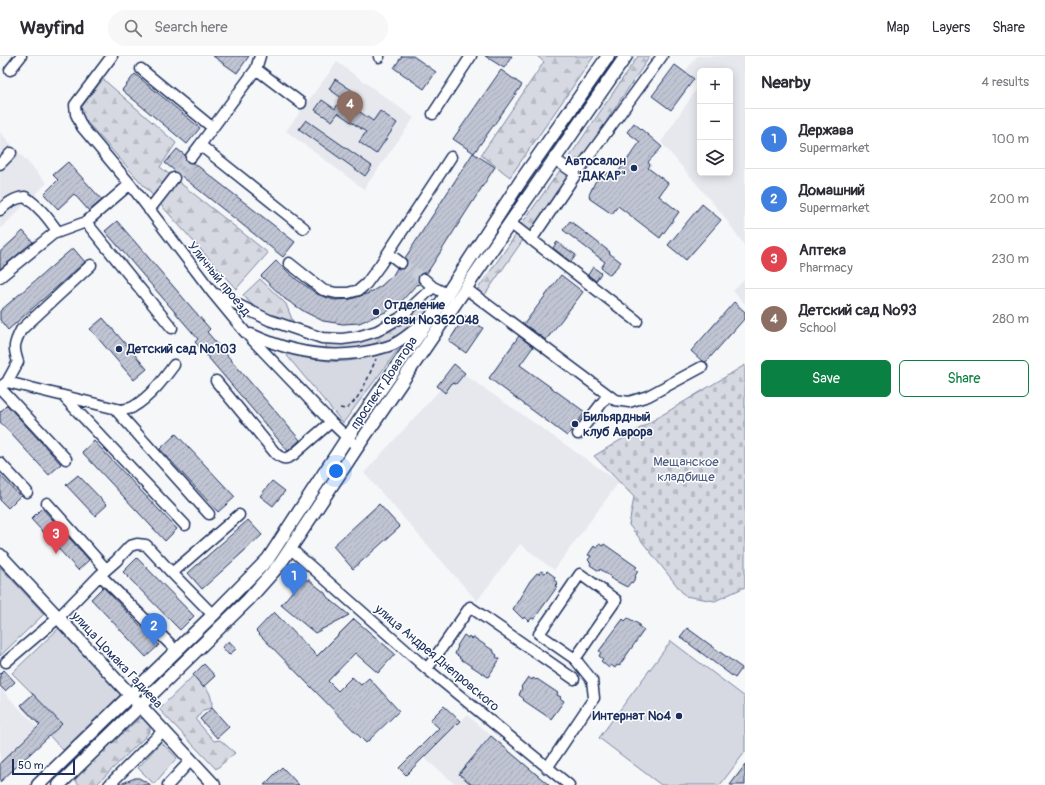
<!DOCTYPE html>
<html lang="en">
<head>
<meta charset="utf-8">
<style>
  body { margin:0; font-family:Pangolin,sans-serif; background:#f7f7f7; color:#2b2b33 }
  .controls { position:absolute; right:12px; top:12px; display:grid; overflow:hidden; border-radius:6px; box-shadow:0 2px 10px #0003 }
  .controls button { width:36px; height:36px; display:grid; place-items:center; padding:0; border:0; border-bottom:1px solid #e1e1e2; background:#fff; color:#2b2b33; font:20px sans-serif }
  .scale { position:absolute; left:12px; bottom:10px; width:63px; box-sizing:border-box; padding-left:4px; border:2px solid #1b2f5e; border-top:0; font-size:11px; line-height:14px; white-space:nowrap; color:#1b2f5e; -webkit-text-stroke:3px #fff; paint-order:stroke }
  .you { position:absolute; left:336px; top:415px; width:14px; height:14px; margin:-10px; border:3px solid #fff; border-radius:50%; background:#1a73e8; box-shadow:0 0 0 6px #1a73e833 }
  .badge { display:grid; place-items:center; width:26px; height:26px; border-radius:50%; background:#0b8043; color:#fff; font-size:13px; font-weight:700 }
  .pin { position:absolute; translate:-50% -33px; filter:drop-shadow(0 1px 2px #0008) }
  .pin::after { content:''; position:absolute; top:21px; width:14px; height:12px; background:inherit; clip-path:polygon(0 0,100% 0,50% 100%) }
  .list { margin:0; padding:0; list-style:none }
  h2 { display:flex; justify-content:space-between; align-items:center; height:52px; margin:0; padding:0 16px; font-size:17px }
  h2 small { font-size:13px; font-weight:400; color:#7c7c81 }
  .list li { display:grid; grid-template-columns:26px 1fr auto; gap:12px; align-items:center; box-sizing:border-box; height:60px; padding:0 16px; border-top:1px solid #e1e1e2 }
  .list b { display:block; font-size:15px; white-space:nowrap }
  .list p { margin:0; font-size:13px; white-space:nowrap; color:#7c7c81 }
  .list em { font-size:13px; font-style:normal; color:#7c7c81 }
  .actions { display:flex; gap:8px; padding:12px 16px }
  .actions a { flex:1; padding:9px 0; border:1px solid #0b8043; border-radius:6px; text-align:center; font-size:14px; color:#0b8043 }
  .actions .main { background:#0b8043; color:#fff }
  .icon { flex:none; width:22px; height:22px; fill:none; stroke:currentColor; stroke-width:2; stroke-linecap:round; stroke-linejoin:round }
  .map { position:relative; flex:none; width:745px; height:729px; overflow:hidden }
  header { display:flex; align-items:center; gap:24px; box-sizing:border-box; height:56px; padding:0 20px; background:#fff; border-bottom:1px solid #e1e1e2 }
  header strong { font-size:19px }
  nav { display:flex; gap:22px; margin-inline-start:auto; font-size:14px }
  .search { width:280px; height:36px; background:#f7f7f7; display:flex; align-items:center; gap:10px; box-sizing:border-box; padding:0 14px; border-radius:22px; color:#7c7c81; font-size:15px }
  main { display:flex }
  aside { flex:1; background:#fff }
  .map>svg:first-child { display:block }
</style>
</head>
<body>
<header>
<strong>Wayfind</strong>
<div class="search"><svg class="icon" aria-label="search" viewBox="0 0 24 24"><circle cx="10" cy="10" r="6"/><path d="M15 15l6 6"/></svg>Search here</div>
<nav><a>Map</a><a>Layers</a><a>Share</a></nav>
</header>
<main>
<div class="map">
<svg width="745" height="729" viewBox="0 0 745 729">
  <defs>
    <pattern id="forest-firs" width="22" height="20" patternUnits="userSpaceOnUse"><rect width="22" height="20" fill="#d6d9e2"/><path d="M5 1l3.5 6h-7zM16 11l3.5 6h-7z" fill="#b7bbc4"/></pattern>
    <pattern id="cemetery-stones" width="16" height="16" patternUnits="userSpaceOnUse"><rect width="16" height="16" fill="#d6d9e2"/><path d="M2 7V4a2 2 0 0 1 4 0v3zM10 15v-3a2 2 0 0 1 4 0v3z" fill="#b7bbc4"/></pattern>
    <pattern id="building-hatch" width="6" height="6" patternUnits="userSpaceOnUse"><rect width="6" height="6" fill="#c0c4d3"/><path d="M-1 1l2-2M0 6l6-6M5 7l2-2" fill="none" stroke="#a4a9b8"/></pattern>
  </defs>
  <rect width="100%" height="100%" fill="#f6f7f9"/>
  <filter id="ink" filterUnits="userSpaceOnUse"><feTurbulence type="fractalNoise" baseFrequency=".025" numOctaves="2"/><feDisplacementMap in="SourceGraphic" scale="8" xChannelSelector="R" yChannelSelector="G"/><feConvolveMatrix kernelMatrix="1 2 1 2 8 2 1 2 1" color-interpolation-filters="sRGB"/></filter>
  <g filter="url(#ink)">
    <!-- built -->
    <path fill="#e6e8ee" d="M697,0H745V190L722,158L661,86L700,28V117H730V15H700V26L685,16Z
      M337,6L414,62L364,133L286,75Z
      M0,76L47,127L0,173Z
      M745,223V248L733,235Z
      M458,314L619,426L554,514L520,488L477,545L364,417Z
      M0,632L41,675L0,717Z
      M467,659L550,729H456L424,702Z"/>
    <!-- green -->
    <path fill="#d6d9e2" stroke="#7884a0" d="M403,287L343,367L283,295C298,298 313,303 328,305C354,308 380,298 403,287Z
      M0,511L44,558L0,600Z
      M59,572L122,637L63,694L22,651L34,639L12,617Z
      M671,585L745,641V696L720,729H661L599,682Z
      M161,686L177,702L154,728L138,712Z"/>
    <!-- forest -->
    <path fill="url(#forest-firs)" stroke="#7884a0" d="M537,0H594L510,121L481,99L544,6Z
      M638,0H650L575,112L566,106Z
      M103,23L176,87L160,111L268,197L236,233L78,56Z
      M561,113L569,119L529,177L520,170Z
      M518,176L525,181L484,240L477,234Z
      M260,223L286,248L297,276L274,273L243,239Z
      M424,245L432,252C417,268 399,286 376,291C360,295 342,294 326,295V286C376,288 389,277 424,245Z
      M194,619C206,632 212,634 212,652L203,654L196,664L214,685L220,684L235,697L216,713L159,653Z
      M144,662L150,669V675L146,680L96,729H79L75,724L78,718L134,667L138,663Z"/>
    <!-- cemetery -->
    <path fill="url(#cemetery-stones)" stroke="#7884a0" d="M745,309V531L715,545L685,540L629,469L634,441L594,400Z"/>
    <!-- building -->
    <path fill="url(#building-hatch)" stroke="#1b2f5e" d="M213,0H249L237,17Z
      M402,0H413L436,16L424,33L394,12Z
      M485,0H512L504,12Z
      M675,9L694,23L671,54L652,40Z
      M501,14L522,29L474,97L453,83Z
      M135,18L200,72L187,88L122,34Z
      M335,23L353,35L346,45L329,33Z
      M341,43L373,65L380,55L397,67L376,98L359,86L366,76L338,57L332,65L315,54L322,44L335,53Z
      M306,64L372,110L365,120L299,73Z
      M634,67L662,91L648,106L650,109L648,112L668,127L659,140L679,156L660,182L618,150L612,158L590,143L589,139L595,126L605,118L611,116L616,119L640,86L627,76Z
      M177,93L185,99V103L187,106L191,107H194L295,186L283,201L165,107Z
      M473,97L495,111L427,217H422L419,219L418,225L420,228L418,229L417,228L400,247L388,255L359,267L343,268L323,265L305,256L285,243L261,220L276,205L296,223L317,238L334,244L351,243L369,237L381,230L393,219L397,212L403,213L406,211L407,205L405,202Z
      M68,106L102,144L89,155L74,138L58,153L44,138L58,124L53,119Z
      M702,148L721,164L686,204L668,189Z
      M117,165L210,273L207,276L300,384L289,394L288,395L195,286L198,283L105,175Z
      M570,165L610,196L609,197L621,206L610,219L601,212L605,206L563,174Z
      M23,175L33,186L0,213V196Z
      M557,186L576,199L571,206L553,192Z
      M73,192L85,206L8,274L0,264V255Z
      M593,211L601,217L596,225L588,219Z
      M561,219L583,236L546,284L524,268Z
      M734,246L745,256V262L706,306L702,305L691,295Z
      M465,260L483,272L466,297L449,285Z
      M103,262L147,313L134,324L90,273Z
      M519,280L533,291L520,309L585,356L567,380L489,322Z
      M454,308L465,317L456,328L452,327L445,337L437,330Z
      M7,349L61,408L49,419L0,366V356Z
      M176,378L235,441L218,456L160,393Z
      M94,385L177,473L165,485L82,396Z
      M0,419L20,440L8,452L0,444Z
      M78,419L107,449L95,460L66,429Z
      M272,425L285,435L273,450L260,440Z
      M379,448L400,471L353,513L333,490Z
      M42,452L89,504L78,514L31,463Z
      M248,464L262,479L202,533L188,517Z
      M599,488L603,490L604,488L637,511L635,513L638,515L635,520L636,521L632,527L631,526L627,531L610,522L611,521L600,513L599,515L590,509L591,507L588,504L591,500L588,499L594,490L596,492Z
      M137,502L194,560L180,574L123,516Z
      M541,515L545,517L547,515L555,521L554,524L558,527L555,530L557,531L534,563L532,562L529,565L524,561L523,563L513,553L530,525L537,517L539,518Z
      M303,524H309L325,537L327,541L349,559L315,577L281,549L301,525Z
      M103,531L159,589L146,601L91,543Z
      M274,556L317,600L354,563L395,598L378,617L355,597L328,625L338,635L352,621L361,629L369,622L399,655L366,687L256,575Z
      M628,562L640,569L638,570L644,574L619,610L617,609L615,612L611,609L609,612L601,605L603,603L599,600L601,596L599,595L623,563L625,565Z
      M687,572L742,612L735,622L680,581Z
      M464,579L468,582L469,580L472,583L473,581L494,595V597L497,599L496,601L500,603L488,621L459,602L460,601L455,598L458,590H457Z
      M229,585L236,593L229,599L222,591Z
      M204,608L215,620L203,631L193,619Z
      M4,614L15,626L5,635L0,630V618Z
      M528,621L532,624L533,622L536,624L537,623L558,637L557,639L561,641L560,642L564,645L551,663L523,644L524,643L519,639L522,632L521,631Z
      M33,638L62,668L0,726V707L40,669L21,649Z
      M444,650L460,665L406,719L399,712L439,672L430,664Z
      M212,652L229,671L217,682L200,663Z
      M491,680L549,729H472L459,718Z
      M745,709V729H730Z
      M282,711L299,729H264Z
      M135,722H139L151,729H118Z"/>
    <g fill="none" stroke-linecap="round" stroke-linejoin="round">
      <!-- minor-tunnel -->
      <path stroke="#cacfda" stroke-width="10" stroke-dasharray="10 5" stroke-linecap="butt" d="M174,122L191,101
        M401,207L424,223"/>
      <defs>
        <path id="minor" d="M112,0L75,49L76,58L82,71L130,128L212,236L245,276L332,367L353,387
          M260,0L256,13L200,89L304,172
          M379,1V0
          M141,13L213,72
          M256,13L301,47
          M10,14L21,0
          M433,58L471,0
          M191,101L200,89
          M554,103L576,118L662,0
          M0,108L11,97
          M130,128L86,166L172,272
          M0,154C8,147 14,142 25,141C39,150 48,162 58,176
          M149,154L174,122
          M510,167L637,265
          M531,184L576,118
          M388,197L401,207
          M289,207L323,234L336,237H348L359,234L366,228L380,209L451,101
          M0,221L53,178L86,166
          M424,223L433,231
          M465,232L615,344L629,346L648,340L702,311
          M216,238L269,264L322,282L342,283L357,281L377,275L400,262L433,231L447,238
          M251,278C285,294 320,302 358,297C370,295 383,293 394,288C406,282 416,272 426,264
          M216,325L276,398C283,403 286,404 293,399L331,366
          M7,326L18,306C13,291 14,288 21,274L91,209
          M0,331L7,326L121,354C125,353 130,353 133,351C150,341 163,324 174,309
          M0,332L66,403
          M63,340L185,469
          M115,353L209,458
          M578,378L608,339
          M0,407L27,436
          M47,447L106,513
          M291,493L427,613L569,729
          M100,519L170,588
          M213,559L172,517L239,459
          M6,606L58,562L100,519L116,505L130,490L137,488L146,489L172,517
          M427,613L470,551L574,623
          M547,712L594,642L592,624L575,603L539,578L580,518L616,544L575,603
          M109,729L164,674
          M168,729L191,704"/>
        <path id="major" d="M0,499L214,729
          M38,729L213,559L268,503L347,382L447,238L520,126L608,0
          M59,729L248,544L280,508L358,390L510,167L626,0"/>
      </defs>
      <!-- minor casing -->
      <use href="#minor" stroke="#1b2f5e" stroke-width="13"/>
      <!-- major casing -->
      <use href="#major" stroke="#1b2f5e" stroke-width="15"/>
      <!-- path -->
      <path stroke="#1b2f5e" stroke-width="1.5" stroke-dasharray="4 3" stroke-linecap="butt" d="M340,352L346,353C362,341 368,321 376,303"/>
      <!-- minor -->
      <use href="#minor" stroke="#fff" stroke-width="10"/>
      <!-- major -->
      <use href="#major" stroke="#fff" stroke-width="12"/>
    </g>
  </g>
  <!-- markers -->
  <g fill="#1b2f5e" stroke="#fff" stroke-width="1.5">
    <circle cx="634" cy="112" r="4"/>
    <circle cx="376" cy="256" r="4"/>
    <circle cx="119" cy="293" r="4"/>
    <circle cx="575" cy="368" r="4"/>
    <circle cx="679" cy="660" r="4"/>
  </g>
  <g text-anchor="middle" dominant-baseline="central" stroke-width="3" stroke-linejoin="round" paint-order="stroke">
    <!-- poi labels -->
    <g font-size="13" font-weight="bold" fill="#1b2f5e" stroke="#fff" text-anchor="start">
      <text x="626" y="105" text-anchor="end">Автосалон<tspan x="626" dy="15">"ДАКАР"</tspan></text>
      <text x="384" y="249">Отделение<tspan x="384" dy="15">связи №362048</tspan></text>
      <text x="127" y="293">Детский сад №103</text>
      <text x="583" y="361">Бильярдный<tspan x="583" dy="15">клуб Аврора</tspan></text>
      <text x="671" y="660" text-anchor="end">Интернат №4</text>
    </g>
    <!-- street labels -->
    <g font-size="13" fill="#1b2f5e" stroke="#fff">
      <text transform="translate(219 223) rotate(51)">Уличный проезд</text>
      <text transform="translate(384 327) rotate(-56)">проспект Доватора</text>
      <text transform="translate(437 602) rotate(40)">улица Андрея Днепровского</text>
      <text transform="translate(117 604) rotate(47)">улица Цомака Гадиева</text>
    </g>
    <!-- park labels -->
    <g font-size="13" fill="#4a5a7f" stroke="#fff">
      <text x="686" y="406">Мещанское<tspan x="686" dy="15">кладбище</tspan></text>
    </g>
  </g>
</svg>
<div class="controls">
<button>+</button>
<button>−</button>
<button><svg class="icon" aria-label="layers" viewBox="0 0 24 24"><path d="M12 4l9 5-9 5-9-5zM3 14l9 5 9-5"/></svg></button>
</div>
<div class="scale">50 m</div>
<div class="you"></div>
<div class="pin badge" style="left:294px;top:540px;background:#3f7fe0">1</div>
<div class="pin badge" style="left:154px;top:590px;background:#3f7fe0">2</div>
<div class="pin badge" style="left:56px;top:498px;background:#e0444e">3</div>
<div class="pin badge" style="left:350px;top:68px;background:#8d6e63">4</div>
</div>
<aside>
<h2>Nearby<small>4 results</small></h2>
<ul class="list">
<li><span class="badge" style="background:#3f7fe0">1</span><div><b>Держава</b><p>Supermarket</p></div><em>100 m</em></li>
<li><span class="badge" style="background:#3f7fe0">2</span><div><b>Домашний</b><p>Supermarket</p></div><em>200 m</em></li>
<li><span class="badge" style="background:#e0444e">3</span><div><b>Аптека</b><p>Pharmacy</p></div><em>230 m</em></li>
<li><span class="badge" style="background:#8d6e63">4</span><div><b>Детский сад №93</b><p>School</p></div><em>280 m</em></li>
</ul>
<div class="actions"><a class="main">Save</a><a>Share</a></div>
</aside>
</main>
</body>
</html>
